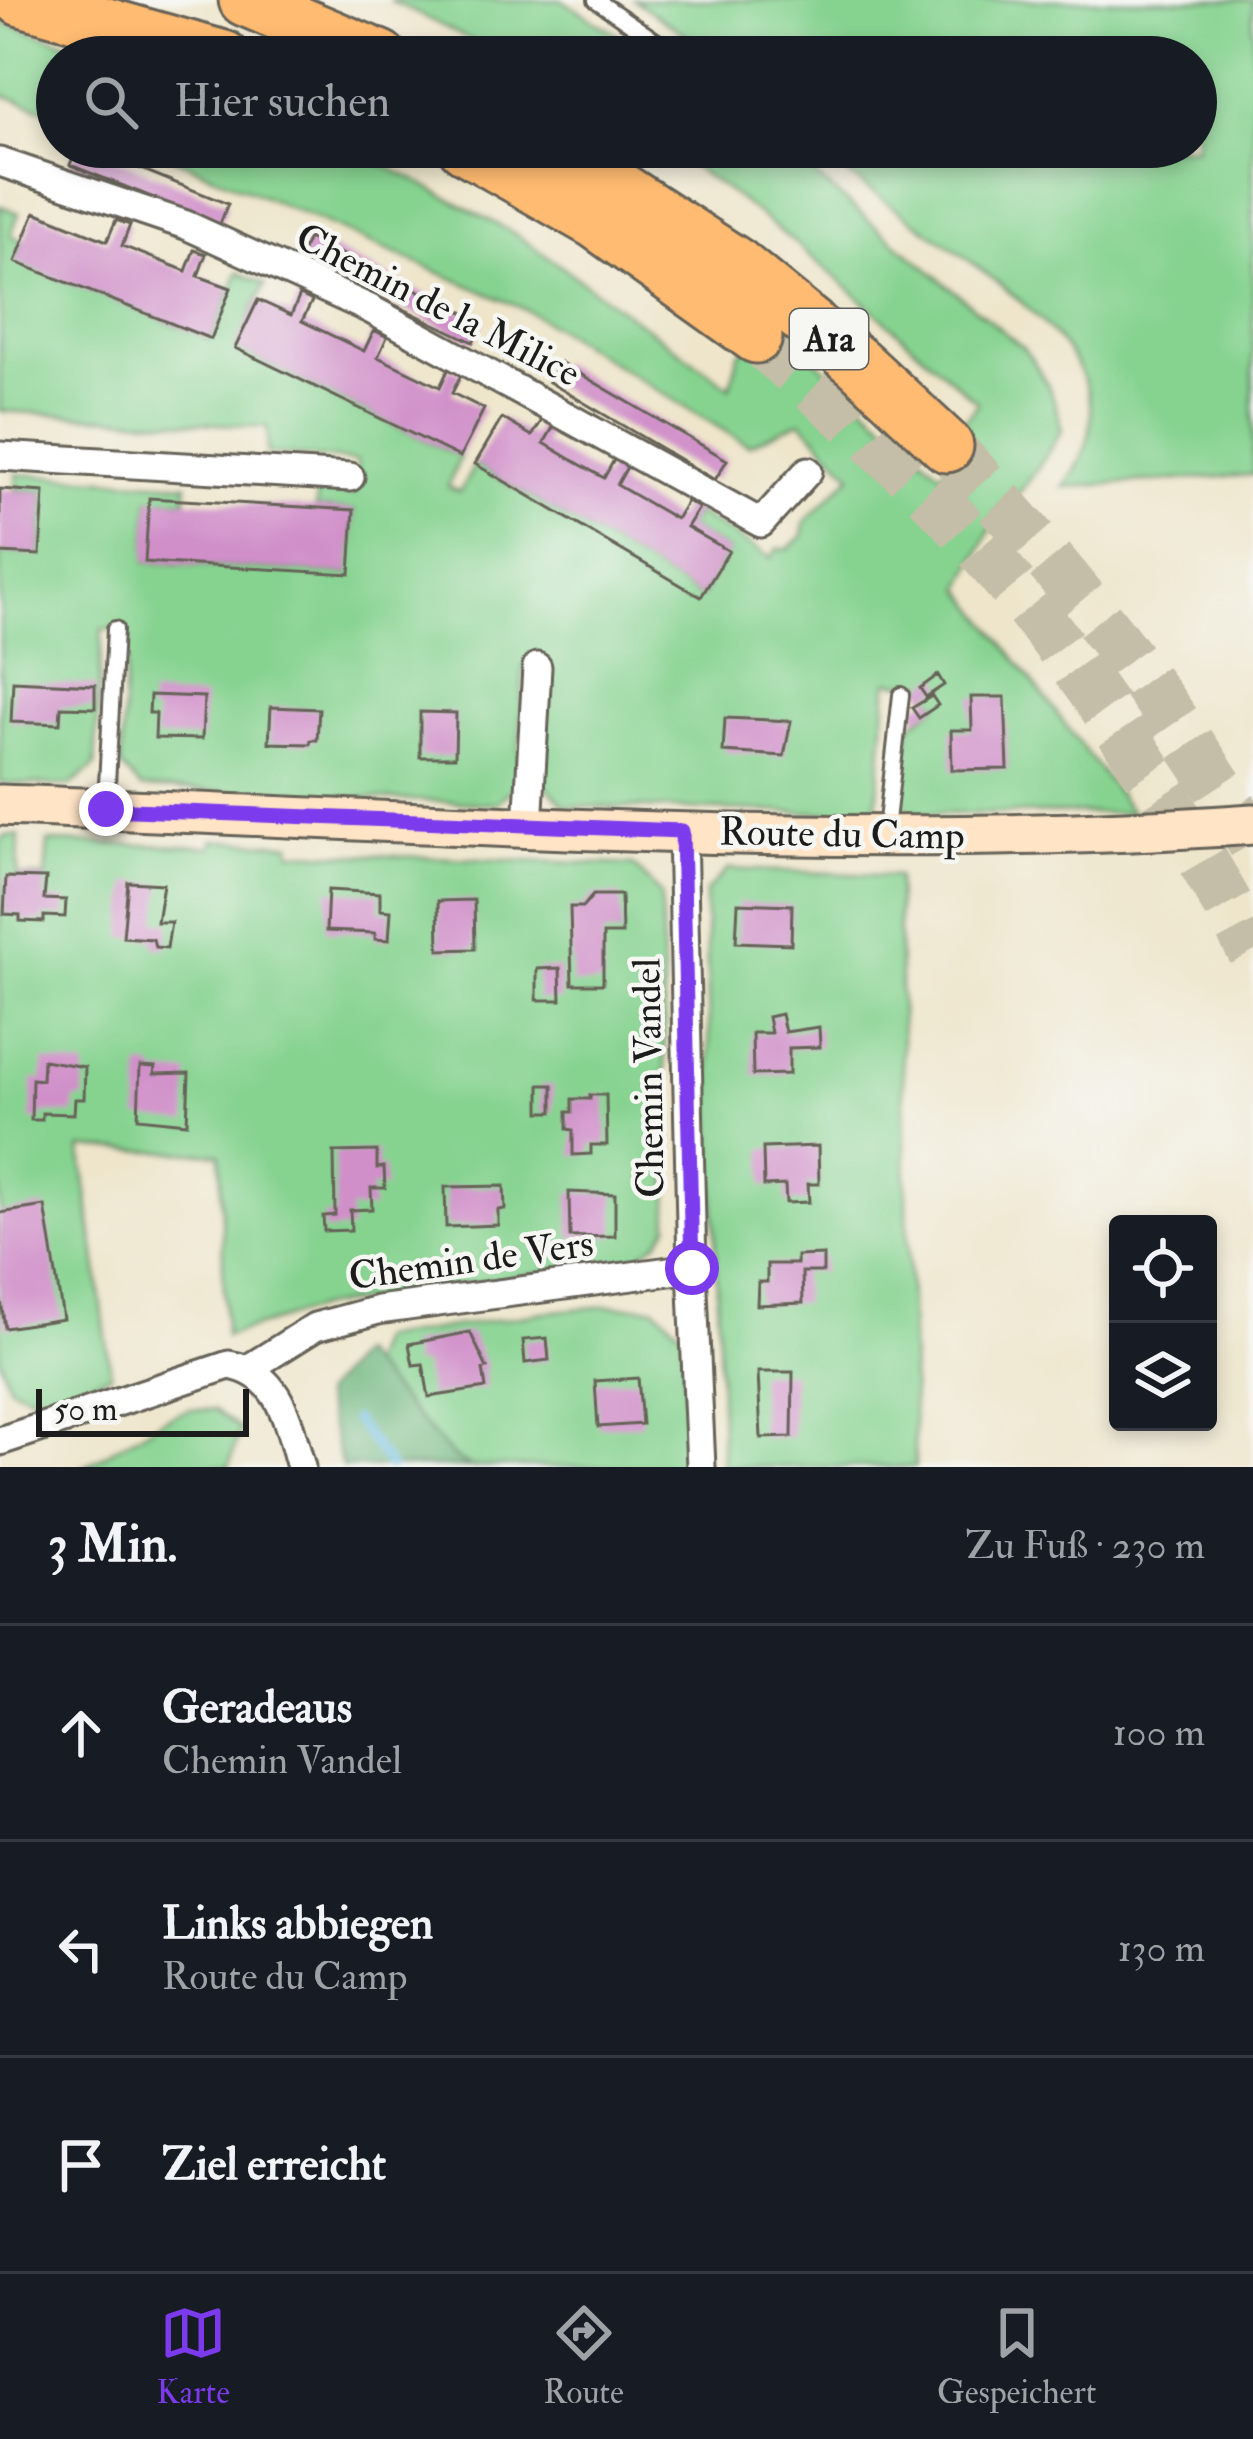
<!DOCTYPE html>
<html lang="de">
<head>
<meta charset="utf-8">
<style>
  body { margin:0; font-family:"IM FELL Double Pica",serif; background:#242831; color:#f1f3f6 }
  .controls { position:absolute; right:36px; bottom:36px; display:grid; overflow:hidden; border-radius:12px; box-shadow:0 6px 18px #0003 }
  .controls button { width:108px; height:108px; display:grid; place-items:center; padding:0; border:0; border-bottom:3px solid #363941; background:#171b24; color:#f1f3f6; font:60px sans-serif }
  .scale { position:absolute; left:36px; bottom:30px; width:213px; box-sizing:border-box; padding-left:12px; border:6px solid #1c1c1c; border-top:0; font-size:33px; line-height:42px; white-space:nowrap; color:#1c1c1c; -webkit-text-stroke:9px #f6f6f2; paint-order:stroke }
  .stop { position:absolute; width:36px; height:36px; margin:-27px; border:9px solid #7c3aed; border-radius:50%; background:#fff }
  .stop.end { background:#7c3aed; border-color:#fff; box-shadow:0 3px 12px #0008 }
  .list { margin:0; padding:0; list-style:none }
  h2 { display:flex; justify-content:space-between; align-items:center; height:156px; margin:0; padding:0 48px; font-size:51px }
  h2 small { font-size:39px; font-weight:400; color:#9ea1a6 }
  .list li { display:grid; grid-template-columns:78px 1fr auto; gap:36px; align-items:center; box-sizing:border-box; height:216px; padding:0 48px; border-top:3px solid #363941 }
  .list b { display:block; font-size:45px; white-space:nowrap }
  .list p { margin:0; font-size:39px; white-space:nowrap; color:#9ea1a6 }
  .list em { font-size:39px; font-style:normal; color:#9ea1a6 }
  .icon { flex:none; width:66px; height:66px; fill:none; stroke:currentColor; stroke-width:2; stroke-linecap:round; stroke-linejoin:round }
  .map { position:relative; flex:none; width:1253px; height:1467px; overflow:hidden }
  .search { position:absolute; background:#171b24; box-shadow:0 6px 18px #0003; left:36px; right:36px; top:36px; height:132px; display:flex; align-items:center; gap:30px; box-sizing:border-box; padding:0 42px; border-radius:66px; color:#9ea1a6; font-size:45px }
  .sheet { height:804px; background:#171b24 }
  nav { display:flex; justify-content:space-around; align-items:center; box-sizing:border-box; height:168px; border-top:3px solid #363941; background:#171b24; font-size:33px; color:#9ea1a6 }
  nav a { display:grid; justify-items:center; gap:6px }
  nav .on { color:#7c3aed }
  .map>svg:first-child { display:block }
</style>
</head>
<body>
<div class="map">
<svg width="1253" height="1467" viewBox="0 0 1253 1467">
  <rect width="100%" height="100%" fill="#f6f6f2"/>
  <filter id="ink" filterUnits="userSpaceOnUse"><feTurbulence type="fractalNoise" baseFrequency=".00833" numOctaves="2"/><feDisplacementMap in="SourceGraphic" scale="24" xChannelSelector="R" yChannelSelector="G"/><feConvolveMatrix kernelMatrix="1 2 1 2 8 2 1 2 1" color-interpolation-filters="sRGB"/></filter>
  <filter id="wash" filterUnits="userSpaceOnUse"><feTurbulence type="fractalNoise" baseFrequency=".004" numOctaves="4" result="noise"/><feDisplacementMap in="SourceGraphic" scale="48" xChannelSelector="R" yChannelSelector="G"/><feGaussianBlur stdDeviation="2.7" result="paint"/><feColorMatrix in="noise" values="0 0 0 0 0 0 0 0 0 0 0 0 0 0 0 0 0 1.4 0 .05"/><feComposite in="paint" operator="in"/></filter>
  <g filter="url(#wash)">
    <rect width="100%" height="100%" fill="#eee5ca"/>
    <!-- green -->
    <path fill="#86d390" stroke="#517856" stroke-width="3" d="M389,0H562L653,57H506Z
      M634,0H1253V475L1064,487C1087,458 1099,420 1085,384C1054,297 885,212 816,147H1196V57H719Z
      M0,22L98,52L113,57H57V114L0,94Z
      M148,147H345L413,179L517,235L730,387L739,353L779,327L941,473L972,440L959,427L978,403C878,315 775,216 661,147H780L1021,346C1044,373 1055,395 1062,430L1031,478L994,522L962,588L1132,813L909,814L900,804L909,727L938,704L920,685L888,681L876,814L565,806L543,783L549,668H523L518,783L496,804L141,788L121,766L127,631L102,629L95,766L70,786L0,783V553L40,554L44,492L16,490L17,474L187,484L186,500L149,499L146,562L349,574L354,511L316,508L317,492L355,494L357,461L267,453L268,427L0,411V206L19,213L11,235L23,241L16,261L211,339L238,272L265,284L236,348L460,457L448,487L460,492L475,464L701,597L728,551L687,527L696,513L771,558L777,549L789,548L802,537L806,521L852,475L801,421L748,445L526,310Z
      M4,836H19L18,877H45L48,842L212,847L213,840L291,844L292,852L633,865L661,895L669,1225L658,1242L635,1258L322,1307L225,1336L220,1154L81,1148L111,1374L40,1399L9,1386L0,1358V840Z
      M729,869L897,876L915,1467H722L705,892Z
      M608,1306L655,1307L683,1333L687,1467H447L368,1367L378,1339L544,1312Z
      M190,1409L215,1410L240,1429L229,1467H84L166,1418Z"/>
    <!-- forest -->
    <path fill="#6cb57a" stroke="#44684b" stroke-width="3" d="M358,1353L453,1457L471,1467H342L322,1395Z"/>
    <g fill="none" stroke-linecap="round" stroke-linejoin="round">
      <!-- stream -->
      <path stroke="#64bae0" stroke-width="9" d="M354,1419L390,1467"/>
    </g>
    <g id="blocks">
      <!-- building -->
      <path fill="#d08fc9" d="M77,147H87L228,204L220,224L70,165Z
        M35,212L107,241L116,220L130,225L122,246L186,271L194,250L206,254L198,276L231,288L211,339L15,262Z
        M308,238L484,322L473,342L299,259Z
        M300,295L312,301L302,321L364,351L374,330L387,337L378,357L440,387L449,368L462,373L452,393L484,409L460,457L235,348L258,300L291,315Z
        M560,362L727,460L715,480L549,382Z
        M544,417L555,424L544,443L574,461L604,478L615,458L628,465L617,485L676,519L687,501L699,508L687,527L729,551L701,597L475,464L502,418L532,436Z
        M0,489L44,492L40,555L0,553Z
        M149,498L354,510L350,574L145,562Z
        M938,675L944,685L926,697L920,688Z
        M13,681L95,685V708L61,707L60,724L11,722Z
        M150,695L204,697L202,739L155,738L156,713H149Z
        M932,696L938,705L919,718L912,708Z
        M971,697H1005L1008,769L952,770L951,730H972Z
        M271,707L319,709L317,740H311L310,744L269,743Z
        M420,712L456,713L455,757H420Z
        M725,718L791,721L784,756L723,752Z
        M6,877L46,878L44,899L66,900L65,917L44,916V922L20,921V915L4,914Z
        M128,882L163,884L157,922H171L167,948L155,947L153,939L123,937Z
        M328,890L380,893V910L391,911L389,940L375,939V933L326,931Z
        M593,895H621L622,934H603V984H572L570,907H583Z
        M474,900L475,949L439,950L438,901Z
        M738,903L792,905L791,944L736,942Z
        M560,968L561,1000H537V969Z
        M781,1014L785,1032L819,1027L820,1047L789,1048V1074L753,1075L752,1033H771L768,1017Z
        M43,1060L85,1067L84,1099H75L74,1114L42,1113V1120H31L32,1079L42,1080Z
        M140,1066L155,1067L154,1074L189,1073L187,1123L138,1118Z
        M540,1085H553V1112H540Z
        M590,1095H606L607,1145H591V1154L573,1155V1130L567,1129V1112H572V1099H590Z
        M818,1146L819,1184H808L809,1202L786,1203L785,1185L764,1186L763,1148Z
        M377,1151V1168L384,1167L385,1188H371L372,1209L350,1210L351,1230L324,1231L323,1216L335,1215L334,1152Z
        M504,1186L505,1209L498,1210V1225L446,1227L445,1187Z
        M569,1192L615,1194V1236L570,1237Z
        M45,1206L63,1319L5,1328L0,1294V1213Z
        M823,1255V1272H802L803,1303L757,1305L758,1282H767V1264H797V1256Z
        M470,1332L487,1368L483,1369L486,1388L429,1397L423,1364L413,1365L409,1344Z
        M547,1338L549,1360L525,1363L523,1340Z
        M758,1372H793L792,1437L761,1438Z
        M638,1378L642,1424L598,1427L595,1381Z"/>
    </g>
  </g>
  <g filter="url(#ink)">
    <use href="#blocks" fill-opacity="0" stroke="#666259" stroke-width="3"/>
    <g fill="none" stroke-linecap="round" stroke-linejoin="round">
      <!-- highway-tunnel -->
      <path stroke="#c4bda7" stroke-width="51" stroke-dasharray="51 26" stroke-linecap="butt" d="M756,337C820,393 886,448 945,510C1069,642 1169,792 1253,952
        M947,446C1062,568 1167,698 1253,843"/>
      <defs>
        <path id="lane" d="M596,0L679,57
          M106,804L115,629
          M886,830L901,695"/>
        <path id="street" d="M0,162L186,225L370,309L761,523L808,471
          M0,456L350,477
          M528,827L537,667
          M682,831L692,1268L701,1467
          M248,1369L315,1327L378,1310L692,1268
          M0,1441L229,1365C281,1373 288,1423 301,1467"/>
        <path id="secondary" d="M0,805C417,819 836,854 1253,824"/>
        <path id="highway" d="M21,0L224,57
          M245,0L381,57
          M464,147L595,222L756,337
          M556,147L738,265L858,363L947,446"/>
      </defs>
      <!-- lane casing -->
      <use href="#lane" stroke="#666259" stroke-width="20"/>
      <!-- street casing -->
      <use href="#street" stroke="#666259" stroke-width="33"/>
      <!-- secondary casing -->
      <use href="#secondary" stroke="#666259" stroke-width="45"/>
      <!-- highway casing -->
      <use href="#highway" stroke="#666259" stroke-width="57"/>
      <!-- lane -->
      <use href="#lane" stroke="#fff" stroke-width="14"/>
      <!-- street -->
      <use href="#street" stroke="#fff" stroke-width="27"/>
      <!-- secondary -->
      <use href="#secondary" stroke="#ffe4c6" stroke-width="39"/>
      <!-- highway -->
      <use href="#highway" stroke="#ffbb71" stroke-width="51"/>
    </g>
  </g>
  <g fill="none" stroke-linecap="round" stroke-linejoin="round" filter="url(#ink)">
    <!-- route -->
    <path stroke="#7c3aed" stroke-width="15" d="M106,809L682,831L692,1268"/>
  </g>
  <g text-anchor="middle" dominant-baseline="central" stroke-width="9" stroke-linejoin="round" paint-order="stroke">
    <!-- shield labels -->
    <rect fill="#f6f6f2" stroke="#5d5d5c" stroke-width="3" x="790" y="309" width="78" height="60" rx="9"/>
    <g font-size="36" font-weight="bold" fill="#1c1c1c">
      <text x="829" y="339">A1a</text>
    </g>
    <!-- street labels -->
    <g font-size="39" fill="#1c1c1c" stroke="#f6f6f2">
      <text transform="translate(438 305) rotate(27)">Chemin de la Milice</text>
      <text transform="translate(842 834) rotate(1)">Route du Camp</text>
      <text transform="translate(649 1078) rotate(-91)">Chemin Vandel</text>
      <text transform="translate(471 1260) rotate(-8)">Chemin de Vers</text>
    </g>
  </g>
</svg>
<div class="controls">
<button><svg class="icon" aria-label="locate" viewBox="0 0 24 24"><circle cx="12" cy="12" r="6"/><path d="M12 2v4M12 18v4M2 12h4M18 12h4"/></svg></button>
<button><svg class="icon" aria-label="layers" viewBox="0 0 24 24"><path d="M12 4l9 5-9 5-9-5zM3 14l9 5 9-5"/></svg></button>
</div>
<div class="scale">50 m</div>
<div class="stop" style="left:692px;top:1268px"></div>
<div class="stop end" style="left:106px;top:809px"></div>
<div class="search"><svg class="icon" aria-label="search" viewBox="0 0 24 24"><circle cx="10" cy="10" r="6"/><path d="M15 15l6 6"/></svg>Hier suchen</div>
</div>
<section class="sheet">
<h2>3 Min.<small>Zu Fuß · 230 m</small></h2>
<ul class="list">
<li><svg class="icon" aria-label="ahead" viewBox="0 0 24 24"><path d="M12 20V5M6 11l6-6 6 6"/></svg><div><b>Geradeaus</b><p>Chemin Vandel</p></div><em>100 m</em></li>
<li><svg class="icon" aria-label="left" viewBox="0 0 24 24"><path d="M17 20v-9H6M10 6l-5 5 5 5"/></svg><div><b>Links abbiegen</b><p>Route du Camp</p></div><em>130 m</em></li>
<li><svg class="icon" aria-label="arrive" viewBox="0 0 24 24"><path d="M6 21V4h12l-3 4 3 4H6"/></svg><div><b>Ziel erreicht</b></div></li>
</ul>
</section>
<nav>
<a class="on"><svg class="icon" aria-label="map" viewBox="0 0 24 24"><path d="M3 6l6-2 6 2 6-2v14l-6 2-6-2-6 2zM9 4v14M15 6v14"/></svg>Karte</a>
<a><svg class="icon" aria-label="directions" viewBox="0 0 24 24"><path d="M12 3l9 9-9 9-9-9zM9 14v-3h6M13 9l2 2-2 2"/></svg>Route</a>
<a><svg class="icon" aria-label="saved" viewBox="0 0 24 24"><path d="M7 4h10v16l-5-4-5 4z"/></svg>Gespeichert</a>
</nav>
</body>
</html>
